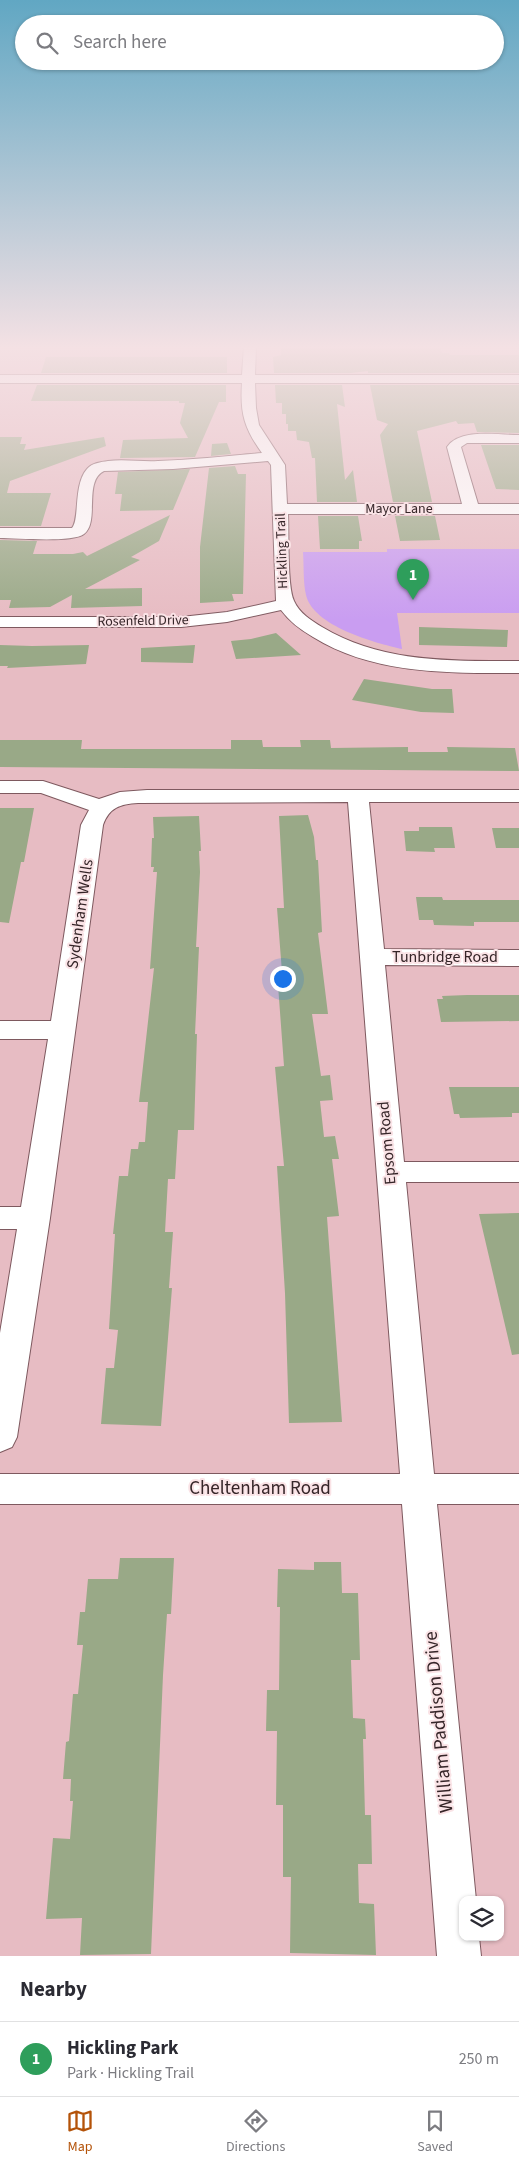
<!DOCTYPE html>
<html lang="en">
<head>
<meta charset="utf-8">
<style>
  body { margin:0; font-family:"Source Sans 3",sans-serif; background:#f2f2f3; color:#2b2b33 }
  .controls { position:absolute; right:15px; bottom:15px; display:grid; overflow:hidden; border-radius:10px; box-shadow:0 1px 4px #0004 }
  .controls button { width:45px; height:45px; display:grid; place-items:center; padding:0; border:0; border-bottom:1px solid #e1e1e2; background:#fff; color:#2b2b33; font:25px sans-serif }
  .you { position:absolute; left:282px; top:978px; width:18px; height:18px; margin:-12px; border:4px solid #fff; border-radius:50%; background:#1a73e8; box-shadow:0 0 0 8px #1a73e833 }
  .badge { display:grid; place-items:center; width:32px; height:32px; border-radius:50%; background:#b45309; color:#fff; font-size:16px; font-weight:700 }
  .pin { position:absolute; translate:-50% -41px; filter:drop-shadow(0 1px 2px #0008) }
  .pin::after { content:''; position:absolute; top:26px; width:18px; height:15px; background:inherit; clip-path:polygon(0 0,100% 0,50% 100%) }
  .list { margin:0; padding:0; list-style:none }
  h2 { display:flex; justify-content:space-between; align-items:center; height:65px; margin:0; padding:0 20px; font-size:21px }
  h2 small { font-size:16px; font-weight:400; color:#7c7c81 }
  .list li { display:grid; grid-template-columns:32px 1fr auto; gap:15px; align-items:center; box-sizing:border-box; height:75px; padding:0 20px; border-top:1px solid #e1e1e2 }
  .list b { display:block; font-size:19px; white-space:nowrap }
  .list p { margin:0; font-size:16px; white-space:nowrap; color:#7c7c81 }
  .list em { font-size:16px; font-style:normal; color:#7c7c81 }
  .icon { flex:none; width:28px; height:28px; fill:none; stroke:currentColor; stroke-width:2; stroke-linecap:round; stroke-linejoin:round }
  .map { position:relative; flex:none; width:519px; height:1956px; overflow:hidden }
  .search { position:absolute; background:#fff; box-shadow:0 1px 4px #0004; left:15px; right:15px; top:15px; height:55px; display:flex; align-items:center; gap:12px; box-sizing:border-box; padding:0 18px; border-radius:28px; color:#7c7c81; font-size:19px }
  .sheet { height:140px; background:#fff }
  nav { display:flex; justify-content:space-around; align-items:center; box-sizing:border-box; height:70px; border-top:1px solid #e1e1e2; background:#fff; font-size:14px; color:#7c7c81 }
  nav a { display:grid; justify-items:center; gap:2px }
  nav .on { color:#b45309 }
  .map>svg:first-child { display:block }
</style>
</head>
<body>
<div class="map">
<svg width="519" height="1956" viewBox="0 0 519 1956">
  <rect width="100%" height="100%" fill="#e7bcc3"/>
  <!-- green -->
  <path fill="#c99df1" d="M387,549H519V613H397L402,649C375,643 313,626 306,595C303,582 304,566 303,552H387Z"/>
  <!-- building -->
  <path fill="#99a987" d="M285,346H440L442,353H449L450,355H519V373H368V371L351,373H274L273,357L281,355V348Z
    M46,357H227V373H41Z
    M37,385H226V402H219L195,457L120,458L123,440L188,438L180,423L185,403H179V401H31Z
    M275,385H342L345,407L337,404L345,480L353,470L357,502H317L315,458H312L309,442L297,440L296,431H288V424H286V414H282V403H276Z
    M370,385H519V433L477,432L474,423L458,424L456,421L417,431L432,502H393L380,435L388,424L377,420Z
    M0,437H22L20,444H26L24,450L104,437L106,446L10,481L7,493H51L41,526H0Z
    M227,443L231,454L211,456L212,444Z
    M481,445H519V490L496,489Z
    M235,466L238,474H246L243,594H232L234,601L200,603V547L209,468Z
    M190,469L173,510L120,511L122,494H115L118,472Z
    M170,515L159,541L131,557L140,560L85,589L142,588V606L71,608L72,595L50,607L9,608L11,600H0V540L37,541L33,554H73L83,552L87,556Z
    M318,516H358L362,541H359V549H320Z
    M395,516H435L440,540L400,541Z
    M419,627L508,630L507,647L419,645Z
    M276,633L301,655L236,659L231,641L251,639Z
    M0,645L32,646L89,645L86,664L7,668L8,666H0Z
    M195,645L193,663L141,662V648Z
    M364,679L432,689H452L454,713L421,712L352,700Z
    M0,740H82L81,749H231V740H262L263,747H301L300,740H330L331,748L408,747V752H448L447,747L515,748L519,771L0,767Z
    M0,808H34L24,862H21L9,923L0,922Z
    M308,815L314,837L316,860H318L322,932L318,933L328,1014H312L321,1076L330,1075L333,1100L320,1101L324,1137L335,1136L339,1159H332L339,1216L327,1217L342,1422L289,1423L285,1293L277,1166H284L275,1067L284,1066L278,985H283L277,908H284L279,816Z
    M199,816L201,851H199L200,872L196,947H199L195,1034H197L194,1130H178L175,1179H168L165,1232H173L169,1288H172L161,1426L101,1424L106,1368H114L118,1330L109,1329L115,1234H113L119,1176H128L131,1149H138L139,1142H145L148,1102H139L154,968L150,969L157,872H153L154,867H151L152,838H154L153,817Z
    M419,827H452L455,848H434L435,852L406,851L404,831H419Z
    M492,828H519V848H496Z
    M416,897H442L443,900H519V922H474V926L434,925L433,920H419Z
    M467,995H519V1021L441,1022L437,999H443L442,996Z
    M449,1087H519V1113H512V1117L460,1118L459,1114H454Z
    M519,1213V1354L512,1355L479,1214Z
    M120,1558H174L171,1614H167L163,1675L151,1954L80,1955L82,1918L46,1919L53,1838L70,1839L73,1801H70L71,1779H63L66,1742L69,1741L73,1694H78L83,1645H77L80,1612H85L88,1579H118Z
    M314,1562H341L342,1593H358L360,1660H351L353,1718L365,1719L366,1739H363L365,1815H371L372,1864H358L359,1903L374,1904L376,1955L290,1953L291,1877H283V1805H276L277,1731H266L267,1690H279L280,1607H277L278,1569L314,1570Z"/>
  <g fill="none" stroke-linecap="round" stroke-linejoin="round">
    <defs>
      <path id="minor" d="M244,346H256L255,375H519V383H255L256,408L259,425L285,465L287,504H462L447,447C460,428 497,435 519,435V443H467L461,447L478,504H519V514H288C289,533 287,586 294,601C299,613 312,621 322,627C382,663 451,661 519,661V673C450,673 374,675 313,637C301,630 290,622 281,610L227,622L181,627H0V617H181L227,612L276,601L271,465L268,461L173,469L104,471C83,481 100,522 84,534C72,543 17,538 0,538V528H72C80,519 73,485 87,469C92,463 101,462 108,461C125,459 142,462 158,461C193,460 227,456 262,453C244,428 240,413 242,383H0V375H242Z
        M0,781H43L99,799L120,792L147,790H519V802H369L384,949L519,950V966L385,965L404,1162H519V1182H406L434,1474H519V1504H437L476,1900H463V1937H479L481,1956H437L402,1504H0V1474H400L348,802L138,803C120,804 109,808 103,825L50,1218L17,1437L12,1447L0,1452V1333L17,1229H0V1207H21L48,1039H0V1021H51L81,825L89,810L41,793H0Z"/>
    </defs>
    <!-- minor casing -->
    <use href="#minor" stroke="#7e595f" stroke-width="2"/>
    <!-- minor -->
    <use href="#minor" fill="#fff" fill-rule="evenodd"/>
  </g>
  <!-- sky -->
  <linearGradient id="sky" x2="0" y2="1"><stop stop-color="#61a7c3"/><stop offset="0.56" stop-color="#f4e1e4"/><stop offset="1" stop-color="#f4e1e4" stop-opacity="0"/></linearGradient>
  <rect width="519" height="620" fill="url(#sky)"/>
  <g text-anchor="middle" dominant-baseline="central" stroke-width="4" stroke-linejoin="round" paint-order="stroke">
    <!-- far-street labels -->
    <g font-size="14" fill="#352528" stroke="#fae3e6">
      <text x="399" y="509">Mayor Lane</text>
      <text transform="translate(282 551) rotate(-92)">Hickling Trail</text>
      <text transform="translate(143 621) rotate(-1)">Rosenfeld Drive</text>
    </g>
    <!-- street labels -->
    <g font-size="16" fill="#352528" stroke="#fae3e6">
      <text transform="translate(80 914) rotate(-82)">Sydenham Wells</text>
      <text x="445" y="957">Tunbridge Road</text>
      <text transform="translate(387 1143) rotate(-95)">Epsom Road</text>
    </g>
    <!-- near-street labels -->
    <g font-size="19" fill="#352528" stroke="#fae3e6">
      <text x="260" y="1488">Cheltenham Road</text>
      <text transform="translate(439 1722) rotate(-95)">William Paddison Drive</text>
    </g>
  </g>
</svg>
<div class="controls">
<button><svg class="icon" aria-label="layers" viewBox="0 0 24 24"><path d="M12 4l9 5-9 5-9-5zM3 14l9 5 9-5"/></svg></button>
</div>
<div class="you"></div>
<div class="pin badge" style="left:413px;top:600px;background:#2e9e5b">1</div>
<div class="search"><svg class="icon" aria-label="search" viewBox="0 0 24 24"><circle cx="10" cy="10" r="6"/><path d="M15 15l6 6"/></svg>Search here</div>
</div>
<section class="sheet">
<h2>Nearby<small></small></h2>
<ul class="list">
<li><span class="badge" style="background:#2e9e5b">1</span><div><b>Hickling Park</b><p>Park · Hickling Trail</p></div><em>250 m</em></li>
</ul>
</section>
<nav>
<a class="on"><svg class="icon" aria-label="map" viewBox="0 0 24 24"><path d="M3 6l6-2 6 2 6-2v14l-6 2-6-2-6 2zM9 4v14M15 6v14"/></svg>Map</a>
<a><svg class="icon" aria-label="directions" viewBox="0 0 24 24"><path d="M12 3l9 9-9 9-9-9zM9 14v-3h6M13 9l2 2-2 2"/></svg>Directions</a>
<a><svg class="icon" aria-label="saved" viewBox="0 0 24 24"><path d="M7 4h10v16l-5-4-5 4z"/></svg>Saved</a>
</nav>
</body>
</html>
